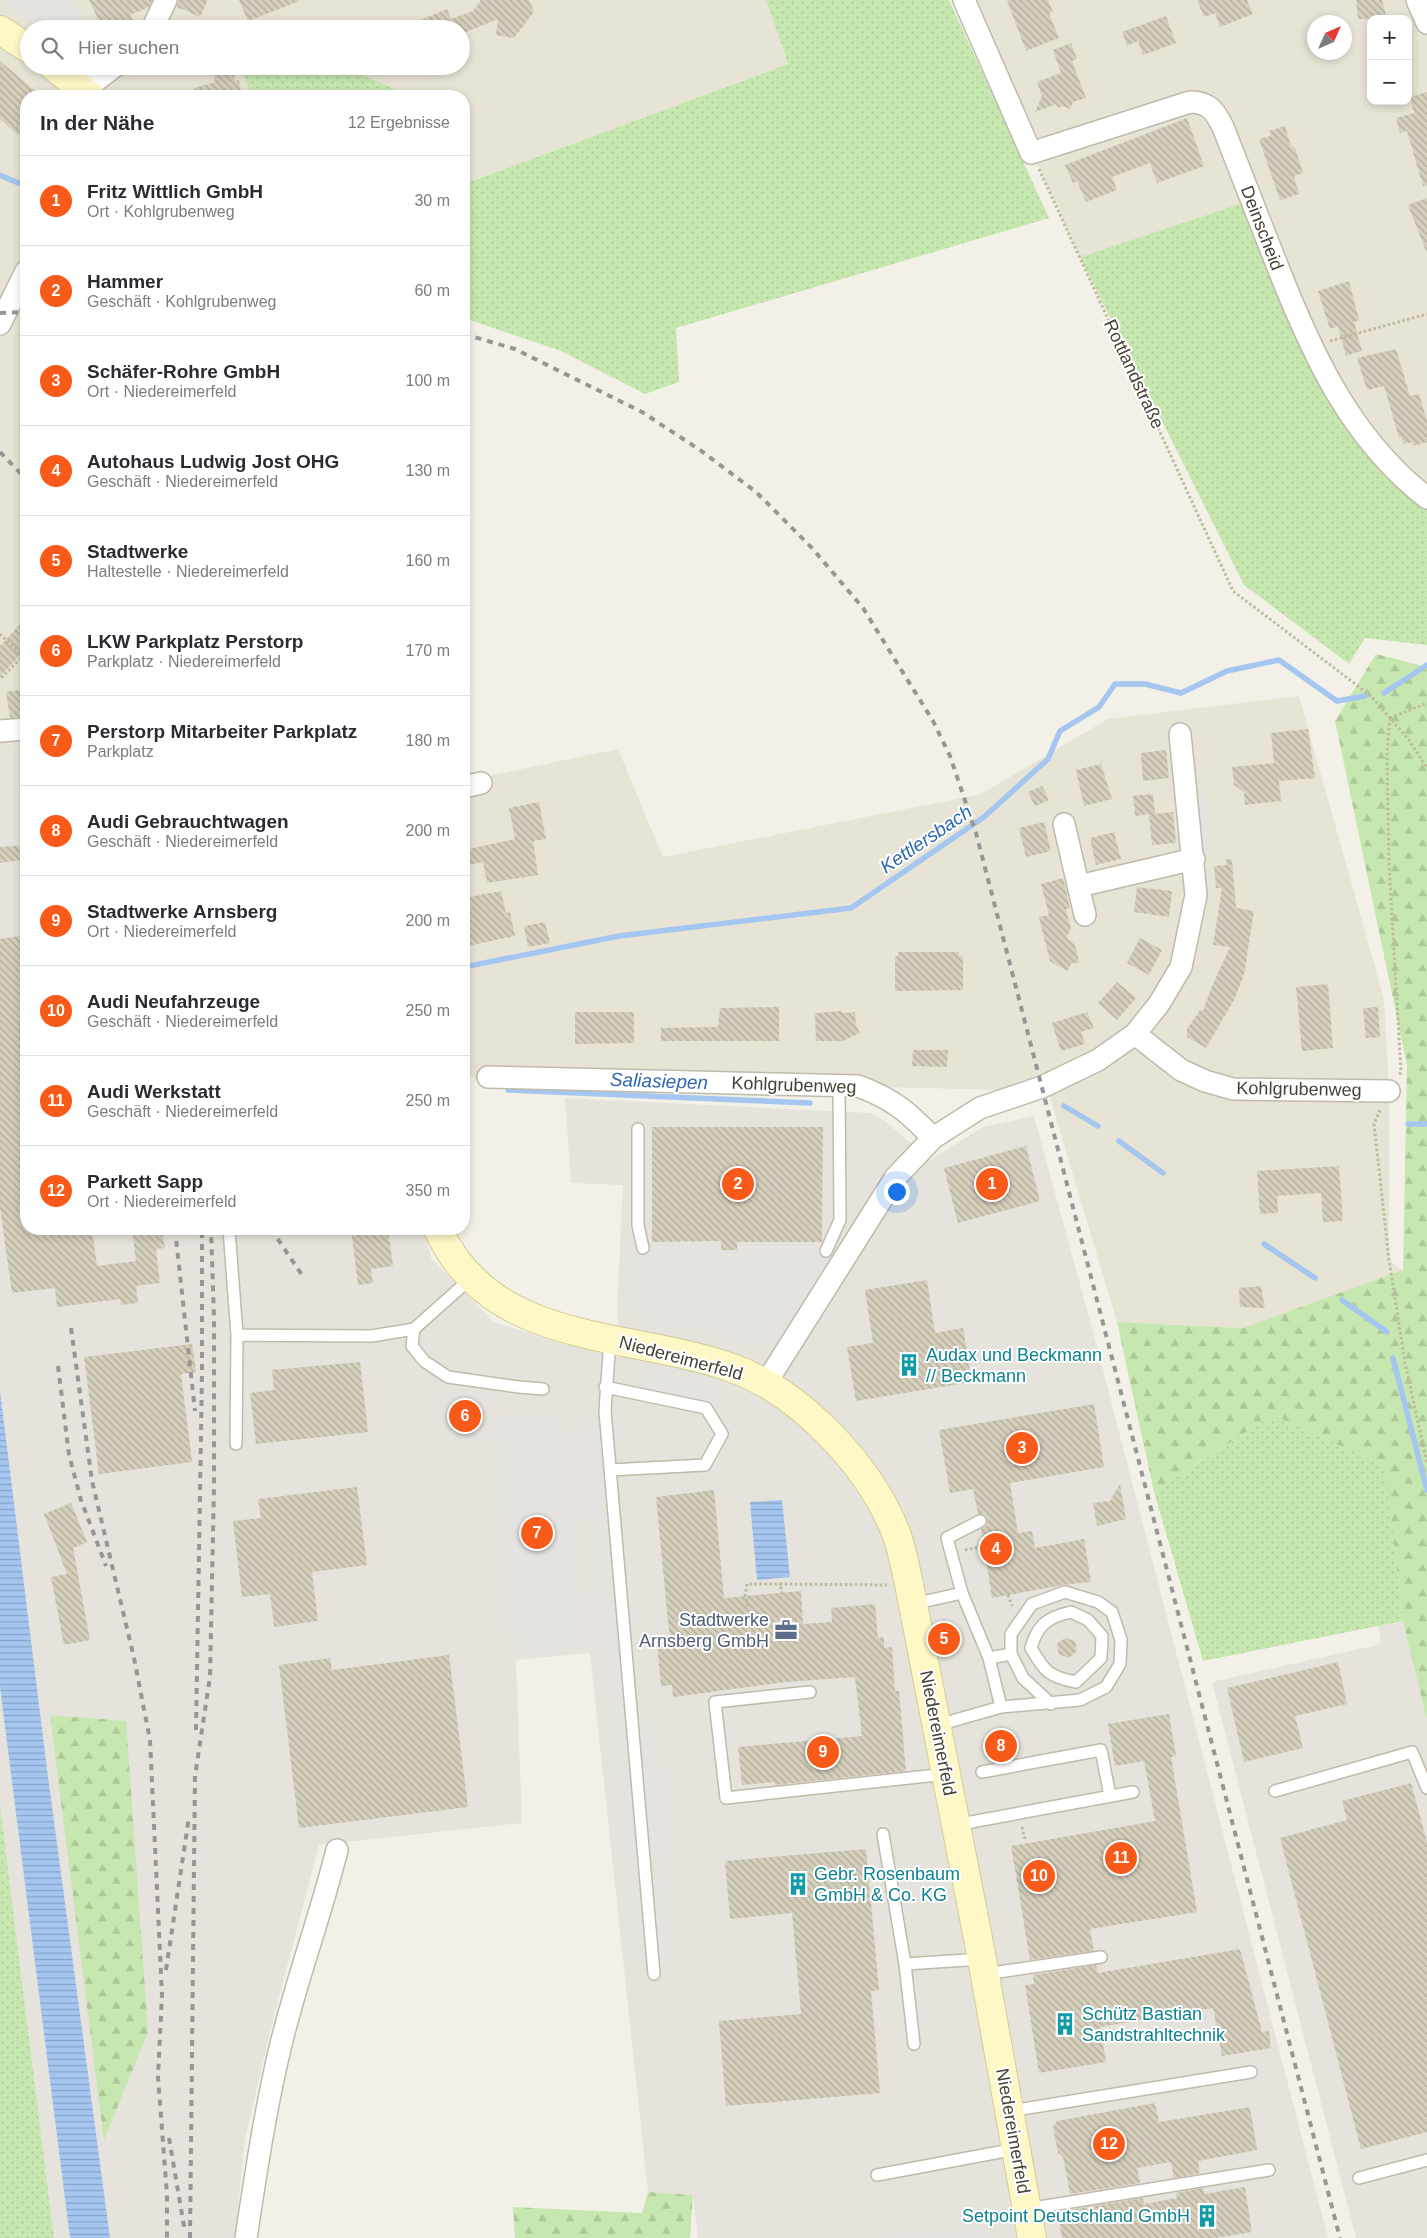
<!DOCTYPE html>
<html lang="de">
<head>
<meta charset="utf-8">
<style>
  body { margin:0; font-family:Helvetica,sans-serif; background:#f2f2f3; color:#2b2b33 }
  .controls { position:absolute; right:15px; top:15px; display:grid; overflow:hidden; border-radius:10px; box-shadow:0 2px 8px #0003 }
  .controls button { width:45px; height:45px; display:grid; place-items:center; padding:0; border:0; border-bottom:1px solid #e1e1e2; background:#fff; color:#2b2b33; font:25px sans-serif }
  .compass { position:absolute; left:1307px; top:15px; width:45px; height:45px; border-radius:50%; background:#fff; box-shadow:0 2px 8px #0003; rotate:45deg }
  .you { position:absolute; left:896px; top:1191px; width:18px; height:18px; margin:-12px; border:4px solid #fff; border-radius:50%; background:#1a73e8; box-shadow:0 0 0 8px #1a73e833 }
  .badge { display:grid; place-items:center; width:32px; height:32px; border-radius:50%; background:#f85a19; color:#fff; font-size:16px; font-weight:700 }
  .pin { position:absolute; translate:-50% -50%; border:2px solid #fff; box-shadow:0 1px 5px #0006 }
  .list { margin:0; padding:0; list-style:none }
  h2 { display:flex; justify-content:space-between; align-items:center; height:65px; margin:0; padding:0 20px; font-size:21px }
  h2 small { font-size:16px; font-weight:400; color:#7c7c81 }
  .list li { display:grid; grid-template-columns:32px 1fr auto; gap:15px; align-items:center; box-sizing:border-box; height:90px; padding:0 20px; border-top:1px solid #e1e1e2 }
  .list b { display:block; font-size:19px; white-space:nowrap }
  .list p { margin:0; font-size:16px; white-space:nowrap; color:#7c7c81 }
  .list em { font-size:16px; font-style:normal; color:#7c7c81 }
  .icon { flex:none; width:28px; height:28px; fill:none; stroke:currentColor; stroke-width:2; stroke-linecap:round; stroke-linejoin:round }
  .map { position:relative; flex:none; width:1427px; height:2238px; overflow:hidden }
  .search { position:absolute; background:#fff; box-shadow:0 2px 8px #0003; left:20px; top:20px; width:450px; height:55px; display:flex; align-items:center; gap:12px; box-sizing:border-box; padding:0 18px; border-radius:28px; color:#7c7c81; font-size:19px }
  .panel { position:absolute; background:#fff; box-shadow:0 2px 8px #0003; left:20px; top:90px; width:450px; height:1145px; border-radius:20px }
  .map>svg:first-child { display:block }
</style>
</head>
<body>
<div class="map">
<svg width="1427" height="2238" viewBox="0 0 1427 2238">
  <defs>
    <pattern id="grass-dots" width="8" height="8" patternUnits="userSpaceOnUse" patternTransform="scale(1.25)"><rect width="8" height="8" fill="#c7e7b0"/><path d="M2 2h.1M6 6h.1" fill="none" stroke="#acc798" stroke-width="1.8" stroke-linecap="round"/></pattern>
    <pattern id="forest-firs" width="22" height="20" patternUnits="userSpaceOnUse" patternTransform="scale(1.25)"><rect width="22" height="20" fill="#c7e7b0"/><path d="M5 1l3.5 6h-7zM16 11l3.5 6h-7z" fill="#acc798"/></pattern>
    <pattern id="water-rules" width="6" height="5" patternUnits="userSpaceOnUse" patternTransform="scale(1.25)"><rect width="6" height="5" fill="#a4c6f0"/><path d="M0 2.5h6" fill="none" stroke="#87a2c3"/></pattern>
    <pattern id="building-back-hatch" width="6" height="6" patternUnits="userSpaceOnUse" patternTransform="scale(1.25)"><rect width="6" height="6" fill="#d5cfbc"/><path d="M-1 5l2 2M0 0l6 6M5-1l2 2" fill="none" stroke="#afaa9a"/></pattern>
  </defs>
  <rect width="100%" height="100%" fill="#f3f1e7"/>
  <!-- residential -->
  <path fill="#e7e4d5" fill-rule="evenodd" d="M0,0H766L788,64L464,184V96H26V748L0,751ZM29,29H461V66H29Z
    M963,0H1427V491L1378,446L1338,388L1254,199L1080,257ZM1371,19H1408V101H1371ZM1314,22H1344V52H1314Z
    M1299,696L1384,999L1389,1091V1260L1403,1271L1243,1328L1117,1322L1048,1091L464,1077V781L618,749L663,857L981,794L1108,719Z"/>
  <!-- industrial -->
  <path fill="#e6e3dc" d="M26,748V1229H424L431,1258L494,1322L553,1341L621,1358L617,1309L623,1185L571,1183L565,1098L871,1113L885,1121L930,1160L983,1127L1034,1116L1095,1339L1328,2238H698L693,2195L648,2192L590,1653L516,1660L522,1823L319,1845L270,2032L245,2139L235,2238H54L0,1805V751Z
    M1427,1617V2238H1356L1212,1682L1381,1644L1378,1626Z"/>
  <!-- grass -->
  <path fill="url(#grass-dots)" d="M766,0H949L1049,218L676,328L679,382L645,394L561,351L467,319L464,294V184L788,64Z
    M240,66H333L353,71L406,94L407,96H252Z
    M1254,199L1338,388L1378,446L1427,491V645L1365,638L1349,664L1244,585L1080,257Z
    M1272,1415L1386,1466L1403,1621L1203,1661L1154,1492Z
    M0,1805L54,2238H0Z"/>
  <!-- forest -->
  <path fill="url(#forest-firs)" d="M1376,654L1427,667V1720L1403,1621L1385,1466L1272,1415L1154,1492L1117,1322L1243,1328L1403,1270L1407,1065L1335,721Z
    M50,1715L126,1721L148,2032L104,2140Z
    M648,2192L693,2195L690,2238H515L513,2207L642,2213Z"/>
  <!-- parking -->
  <path fill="#e5e3df" d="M1,0H74L87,29H41Z
    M1205,793L1212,852L1203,853L1196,794Z
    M624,1247L737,1250L834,1251L800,1308L794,1309L775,1330V1343L726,1344V1331L670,1328L665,1331L637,1325L638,1311L623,1310Z
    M639,1369L680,1377L717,1388L711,1403L677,1393L638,1384Z
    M485,1389L488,1438L447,1441L441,1394Z
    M562,1416L585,1649L510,1655L490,1417Z
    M596,1419L599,1469L624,1722L656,1720L674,1961L627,1962L579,1421Z
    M986,2228L988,2238H864Z"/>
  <!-- water -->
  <path fill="url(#water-rules)" d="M0,1391L47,1769L110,2238H70L0,1687Z
    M782,1500L790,1577L757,1580L750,1502Z"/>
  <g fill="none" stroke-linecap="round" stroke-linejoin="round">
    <!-- stream -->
    <path stroke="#a4c6f0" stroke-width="5.5" d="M0,175L18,183L26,181
      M1384,693L1427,665
      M464,967L619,936L851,908L984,817L1048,759L1060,731L1099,707L1115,684H1145L1181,693L1227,671L1279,660L1337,701L1365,696
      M508,1090L810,1103
      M1064,1106L1098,1126
      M1408,1124H1427
      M1119,1141L1163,1173
      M1264,1244L1315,1278
      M1342,1300L1387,1332
      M1393,1358L1427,1490"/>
  </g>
  <!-- building -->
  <path fill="url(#building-back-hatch)" d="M89,0H152L149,7L130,15L137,29H103Z
    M178,0H208L200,17L177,7Z
    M239,0H299V1L248,21Z
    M481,0H529L534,12L514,38L496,35L498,19L461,34V29H399L447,9L451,19L473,11Z
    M1007,0H1048L1053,12L1049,13L1059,38L1026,51Z
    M1197,0H1247L1253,14L1220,27L1215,13L1204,17Z
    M1356,0H1382L1387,19H1358Z
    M1166,16L1176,43L1143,55L1138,41L1127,46L1122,32Z
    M1071,43L1077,59L1072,61L1086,98L1073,102L1070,109L1063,106L1058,108L1056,104L1035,112L1042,96L1037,82L1061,73L1053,50Z
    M0,61L41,96H26V125L18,135L0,119Z
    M213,66H233L235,81L239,80L242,96H185L194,92V88L215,82Z
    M1427,92V186H1423L1407,131L1400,133L1396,118L1414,113L1410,97Z
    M1187,118L1204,166L1157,183L1150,163L1112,177L1117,190L1086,202L1077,181L1073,183L1065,165Z
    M1285,126L1291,146L1295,148L1303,173L1294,176L1299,194L1280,200L1259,139L1271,136L1269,131Z
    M1427,198V251H1426L1408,205Z
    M1349,281L1359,320L1354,322L1362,351L1346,356L1338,326L1330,329L1318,291Z
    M1396,349L1410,396L1419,394L1427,421V442L1414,446L1412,442L1404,444L1401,437L1399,438L1384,386L1367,390L1357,358Z
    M26,618V649L0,676V646Z
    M26,689V717L10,718L6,692Z
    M1308,729L1315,778L1279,781L1281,801L1245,805L1244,792L1234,785L1232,767L1274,763L1271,733Z
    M1166,750L1169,778L1143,781L1141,753Z
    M1101,764L1112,799L1084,806L1076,770Z
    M1042,786L1049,800L1035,806L1028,792Z
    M1153,794L1155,814L1173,812L1176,843L1152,845L1149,814L1135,816L1133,796Z
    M539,802L546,839L533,841L538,875L487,883L483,862L464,866V850L515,839L509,808Z
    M1044,822L1051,851L1026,857L1019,828Z
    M1114,832L1121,859L1096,865L1090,838Z
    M26,845V859L0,863V847Z
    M1226,859L1232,860L1236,908L1254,911L1244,975L1234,1000L1206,1048L1187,1037V1029L1201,1009L1203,1011L1212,986L1230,947L1213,945L1222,888H1216L1214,866L1226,865Z
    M1063,878L1070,908L1066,909L1071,930L1066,937L1075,945L1079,962L1071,964L1067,971L1050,961L1039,917L1049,915L1041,884Z
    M1137,887L1172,891L1169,917L1134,912Z
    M501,891L506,913L510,912L515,936L467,946L464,931V909L471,908L469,897Z
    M545,922L550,943L528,947L524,926Z
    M26,935V1152L20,1153L26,1203V1229H92L97,1266L136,1261L132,1229H162L165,1248L156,1249L160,1283L136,1286L138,1303L121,1305L120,1299L57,1307L55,1288L12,1293L0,1208V939Z
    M1140,938L1162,950L1149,975L1127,963Z
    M898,952H959V956H963V990L895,991V957L898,956Z
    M1117,982L1136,998L1117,1020L1098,1003Z
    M1328,984L1333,1048L1302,1051L1296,987Z
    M779,1007V1041H661V1028L718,1027L720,1008Z
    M1378,1007L1380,1037L1366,1038L1363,1008Z
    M842,1011V1013L855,1012L856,1026L860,1033L843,1041H816L815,1013Z
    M575,1012H634V1043L575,1044Z
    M1087,1012L1094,1028L1081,1032L1085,1044L1061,1051L1052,1023Z
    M913,1050H948L947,1067L912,1066Z
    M652,1127H823L822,1242H737V1250H721V1241L652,1242Z
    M1026,1146L1040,1201L958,1223L944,1168Z
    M1339,1166L1343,1221L1323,1222L1321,1193L1277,1196L1278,1213L1260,1214L1257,1171Z
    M351,1229H388L393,1266L371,1269L373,1283L358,1285Z
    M927,1280L935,1333L963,1328L972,1382L856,1401L847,1347L873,1343L865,1290Z
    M1261,1286L1265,1308L1240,1307L1239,1288Z
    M192,1344L196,1372L181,1374L192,1462L99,1474L84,1357Z
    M360,1362L368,1432L256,1444L250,1393L274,1390L272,1370Z
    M1094,1404L1104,1467L1010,1483L1018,1533L1032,1531L1035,1548L1084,1539L1091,1582L1063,1585L992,1598L981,1529L987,1525V1518L984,1514H978L973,1489L950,1493L939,1430Z
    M1120,1484L1126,1519L1097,1526L1093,1503L1110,1501Z
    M357,1487L367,1565L312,1572L318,1621L274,1627L270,1594L242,1597L233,1521L261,1518L258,1499Z
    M714,1490L724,1598L801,1591L803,1624L832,1622L831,1608L875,1604L878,1638L884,1637V1648L892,1647L895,1691H899L906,1771L775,1785L774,1782L742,1785L738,1747L862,1736L855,1677L786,1682L673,1697L672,1685L661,1686L657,1644L670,1642L656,1497Z
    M71,1503L87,1542L73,1548L90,1640L64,1645L51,1577L67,1574L44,1514Z
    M1065,1638L1075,1641L1077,1651L1069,1658L1059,1654L1057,1644Z
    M449,1655L468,1807L299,1828L279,1665L330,1658L332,1670Z
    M1338,1662L1347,1704L1295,1716L1303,1748L1244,1762L1227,1688Z
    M1169,1714L1176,1756L1171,1757L1197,1912L1090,1929L1094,1951L1030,1960L1011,1846L1155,1821L1144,1761L1115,1766L1108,1724Z
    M1411,1783L1427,1842V2132L1361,2149L1280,1838L1347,1820L1342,1801Z
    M866,1849L879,1990L871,1991L880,2093L726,2106L719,2021L801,2014L792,1913L730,1919L725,1861Z
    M1240,1949L1262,2032L1269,2031L1271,2048L1222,2056L1213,2008L1100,2027L1106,2062L1039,2073L1025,1985L1034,1984L1033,1975L1096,1965L1098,1973Z
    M1155,2103L1159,2122L1250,2107L1257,2150L1198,2161L1200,2173L1174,2178L1171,2162L1137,2168L1140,2183L1070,2194L1063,2157L1058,2153L1053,2127L1057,2121Z
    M1245,2187L1252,2232L1215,2238H1062L1057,2212L1143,2198L1144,2204L1177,2198L1176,2193L1203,2188L1204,2194Z"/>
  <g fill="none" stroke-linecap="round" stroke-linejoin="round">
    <defs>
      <path id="lane" d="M638,1129V1225L643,1248
        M229,1229L237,1335L372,1336L414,1329L470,1279
        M826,1251L840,1220L839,1085
        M414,1329L412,1346L424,1361L448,1377L519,1387L543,1389
        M610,1339L605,1411L654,1974
        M605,1387L706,1408L722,1434L705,1465L610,1470
        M236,1444L237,1335
        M962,1593L989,1658L1001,1707
        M913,1604L962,1593L947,1538L980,1521
        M1071,1612L1088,1620L1102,1636L1101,1658L1076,1682C1049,1677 1044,1671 1031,1648C1037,1625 1048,1617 1071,1612Z
        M1011,1654L1023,1678L1051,1704
        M810,1692L715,1702L726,1798L946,1774
        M938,1725L1001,1707L1080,1700L1106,1687L1120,1664L1121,1640L1112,1612L1098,1602L1065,1592L1032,1604L1011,1634V1654L989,1658
        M982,1772L1101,1750L1110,1796
        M1275,1791L1412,1752L1427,1788
        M955,1825L1133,1792
        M883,1834L905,1964L982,1959
        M905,1964L914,2044
        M985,1974L1101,1957
        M1010,2111L1251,2072
        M877,2175L1016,2149
        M1359,2178L1427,2160
        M1027,2209L1269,2170"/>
      <path id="street" d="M964,0L1031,153L1190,102C1209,102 1215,111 1223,127C1241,173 1259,220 1277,265C1312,354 1350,438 1427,498
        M1417,0L1427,23
        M152,29L166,0
        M84,90L115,66
        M0,324L26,271
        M0,731L26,729
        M464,787L481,783
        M1064,824L1085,915
        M1079,886L1194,859
        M1135,1034L1181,1070L1205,1081L1233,1089L1389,1091
        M488,1077L858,1086C893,1099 907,1111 933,1138
        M766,1383L895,1178L933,1138L980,1108L1042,1087L1098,1060L1135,1034L1159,1004L1181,967L1196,895L1180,734
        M246,2238C256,2172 266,2105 282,2040C298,1976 321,1914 337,1850"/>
      <path id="secondary" d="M0,30L29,49
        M53,66L90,96
        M438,1229C491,1347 629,1331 732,1368C800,1392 870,1466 896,1533C902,1548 905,1567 909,1584L982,1959L1032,2238"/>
    </defs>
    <!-- lane casing -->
    <use href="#lane" stroke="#bfbaaa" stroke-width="14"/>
    <!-- street casing -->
    <use href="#street" stroke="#bfbaaa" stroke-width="24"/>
    <!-- secondary casing -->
    <use href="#secondary" stroke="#d3cc97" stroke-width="30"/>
    <!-- path -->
    <path stroke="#c1b99b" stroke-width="3" stroke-dasharray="2.5 2.5" stroke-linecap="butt" d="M1039,169L1233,591L1371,696L1409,740L1427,768
      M1330,341L1427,314
      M0,634L23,656L0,679
      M1390,718L1387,752L1389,865L1401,1072L1399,1076
      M1390,718L1427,703
      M1380,1110L1374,1124L1389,1260L1405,1363L1427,1463
      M965,1550L984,1546
      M782,1594L780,1584L887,1585
      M1008,1595L1012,1606
      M748,1606L745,1596L747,1584H780
      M1022,1827L1025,1839"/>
    <!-- lane -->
    <use href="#lane" stroke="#fff" stroke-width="11"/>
    <!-- street -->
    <use href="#street" stroke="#fff" stroke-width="21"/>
    <!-- secondary -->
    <use href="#secondary" stroke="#fef8c6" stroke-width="28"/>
    <!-- rail -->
    <path stroke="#969696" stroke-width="4" stroke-dasharray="6 6" stroke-linecap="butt" d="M0,313L26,312
      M464,334L515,349L642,412L700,450L756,492L812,548L863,608L933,721L950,756L976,833L1340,2238
      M0,452L26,479
      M175,1229L195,1411
      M271,1229L302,1275
      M71,1328L92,1481L134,1658L150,1740L162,1995L158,2077L167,2195V2238
      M58,1366L69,1455L81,1500L106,1566
      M196,1730L202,1374V1229
      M166,1970L189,1817
      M169,2138L185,2232
      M190,2238L195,1776L210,1677L214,1486V1318L211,1229"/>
  </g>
  <!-- icons -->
  <defs>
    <symbol id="building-bare" viewBox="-9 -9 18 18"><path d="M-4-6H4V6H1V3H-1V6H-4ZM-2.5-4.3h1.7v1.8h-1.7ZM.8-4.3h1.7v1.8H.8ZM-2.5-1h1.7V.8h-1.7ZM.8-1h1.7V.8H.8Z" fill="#0f9aa8" stroke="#fff" stroke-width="2.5" paint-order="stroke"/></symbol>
    <symbol id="office-bare" viewBox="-9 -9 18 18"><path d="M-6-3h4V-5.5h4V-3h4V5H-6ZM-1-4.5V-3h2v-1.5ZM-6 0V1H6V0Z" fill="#5c6f8a" stroke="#fff" stroke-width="2.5" paint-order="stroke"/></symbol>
  </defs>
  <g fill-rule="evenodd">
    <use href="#building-bare" x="893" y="1349" width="32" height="32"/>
    <use href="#office-bare" x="770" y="1614" width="32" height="32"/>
    <use href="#building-bare" x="782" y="1868" width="32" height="32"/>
    <use href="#building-bare" x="1049" y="2008" width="32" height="32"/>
    <use href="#building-bare" x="1191" y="2200" width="32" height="32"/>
  </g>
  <g text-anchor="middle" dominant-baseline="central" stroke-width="4" stroke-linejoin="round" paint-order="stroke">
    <!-- street labels -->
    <g font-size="18" fill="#464236" stroke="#fff">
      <text transform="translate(1262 228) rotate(69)">Deinscheid</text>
      <text transform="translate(1134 374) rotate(65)">Rottlandstraße</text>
      <text transform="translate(794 1085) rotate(2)">Kohlgrubenweg</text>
      <text transform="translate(1299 1089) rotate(1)">Kohlgrubenweg</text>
      <text transform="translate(681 1358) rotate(15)">Niedereimerfeld</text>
      <text transform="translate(938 1733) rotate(79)">Niedereimerfeld</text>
      <text transform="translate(1013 2131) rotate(80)">Niedereimerfeld</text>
    </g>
    <!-- culture labels -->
    <g font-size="18" fill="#0d838f" stroke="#fff" text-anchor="start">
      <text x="926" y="1355">Audax und Beckmann<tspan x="926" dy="21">// Beckmann</tspan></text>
      <text x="814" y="1874">Gebr. Rosenbaum<tspan x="814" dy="21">GmbH &amp; Co. KG</tspan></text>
      <text x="1082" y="2014">Schütz Bastian<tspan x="1082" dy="21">Sandstrahltechnik</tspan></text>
      <text x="1190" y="2216" text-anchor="end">Setpoint Deutschland GmbH</text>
    </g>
    <!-- service labels -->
    <g font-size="18" fill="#4e5e75" stroke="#fff" text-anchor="end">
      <text x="769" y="1620">Stadtwerke<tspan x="769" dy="21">Arnsberg GmbH</tspan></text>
    </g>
    <!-- water labels -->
    <g font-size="19" font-style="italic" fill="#2f69b2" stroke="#fff">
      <text transform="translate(926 839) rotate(-34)">Kettlersbach</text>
      <text transform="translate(659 1081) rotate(2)">Saliasiepen</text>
    </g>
  </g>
</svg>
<div class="controls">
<button>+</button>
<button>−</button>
</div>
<svg class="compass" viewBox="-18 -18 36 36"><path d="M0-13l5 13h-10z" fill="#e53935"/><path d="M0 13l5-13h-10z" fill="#7c7c81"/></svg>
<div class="you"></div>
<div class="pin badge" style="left:992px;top:1184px">1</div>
<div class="pin badge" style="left:738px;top:1184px">2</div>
<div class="pin badge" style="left:1022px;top:1448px">3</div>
<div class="pin badge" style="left:996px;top:1549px">4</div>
<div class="pin badge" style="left:944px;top:1639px">5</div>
<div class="pin badge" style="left:465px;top:1416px">6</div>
<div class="pin badge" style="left:537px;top:1533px">7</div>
<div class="pin badge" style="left:1001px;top:1746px">8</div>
<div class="pin badge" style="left:823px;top:1752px">9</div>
<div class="pin badge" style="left:1039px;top:1876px">10</div>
<div class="pin badge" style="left:1121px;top:1858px">11</div>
<div class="pin badge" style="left:1109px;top:2144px">12</div>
<div class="search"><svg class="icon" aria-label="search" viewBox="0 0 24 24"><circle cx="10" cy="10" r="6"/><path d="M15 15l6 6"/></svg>Hier suchen</div>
<section class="panel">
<h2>In der Nähe<small>12 Ergebnisse</small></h2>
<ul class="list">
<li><span class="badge">1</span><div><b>Fritz Wittlich GmbH</b><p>Ort · Kohlgrubenweg</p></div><em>30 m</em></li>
<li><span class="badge">2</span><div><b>Hammer</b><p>Geschäft · Kohlgrubenweg</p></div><em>60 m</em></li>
<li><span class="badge">3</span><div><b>Schäfer-Rohre GmbH</b><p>Ort · Niedereimerfeld</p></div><em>100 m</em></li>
<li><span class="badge">4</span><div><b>Autohaus Ludwig Jost OHG</b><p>Geschäft · Niedereimerfeld</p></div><em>130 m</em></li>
<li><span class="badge">5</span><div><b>Stadtwerke</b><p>Haltestelle · Niedereimerfeld</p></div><em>160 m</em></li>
<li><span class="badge">6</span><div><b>LKW Parkplatz Perstorp</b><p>Parkplatz · Niedereimerfeld</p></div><em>170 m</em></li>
<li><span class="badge">7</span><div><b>Perstorp Mitarbeiter Parkplatz</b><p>Parkplatz</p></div><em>180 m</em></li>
<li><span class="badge">8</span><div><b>Audi Gebrauchtwagen</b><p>Geschäft · Niedereimerfeld</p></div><em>200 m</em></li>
<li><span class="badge">9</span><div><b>Stadtwerke Arnsberg</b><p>Ort · Niedereimerfeld</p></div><em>200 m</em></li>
<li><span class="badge">10</span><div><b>Audi Neufahrzeuge</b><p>Geschäft · Niedereimerfeld</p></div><em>250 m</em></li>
<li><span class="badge">11</span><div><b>Audi Werkstatt</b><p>Geschäft · Niedereimerfeld</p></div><em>250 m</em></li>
<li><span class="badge">12</span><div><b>Parkett Sapp</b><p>Ort · Niedereimerfeld</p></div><em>350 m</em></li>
</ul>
</section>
</div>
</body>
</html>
